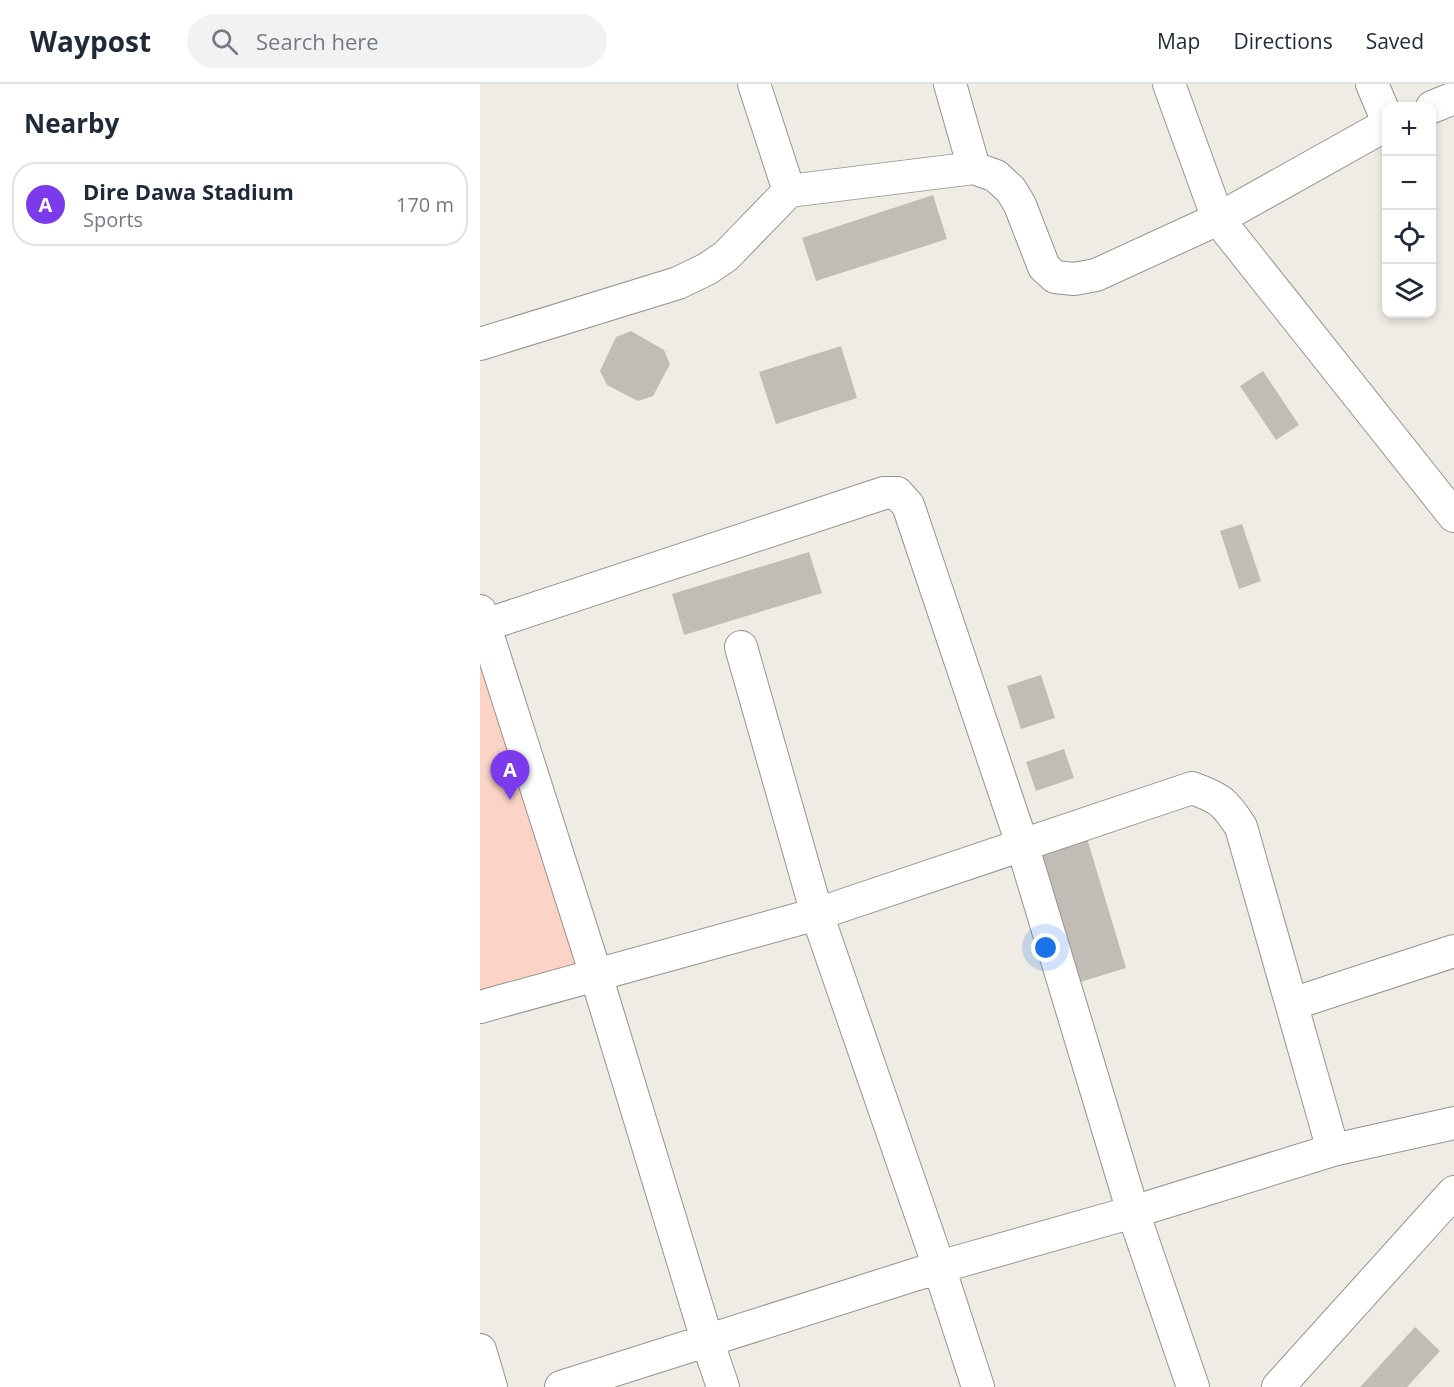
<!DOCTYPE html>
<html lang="en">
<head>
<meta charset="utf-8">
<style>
  body { margin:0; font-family:"Open Sans",sans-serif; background:#f2f2f3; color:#1f2937 }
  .controls { position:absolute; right:18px; top:18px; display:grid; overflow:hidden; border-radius:12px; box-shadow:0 3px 9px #0003 }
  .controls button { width:54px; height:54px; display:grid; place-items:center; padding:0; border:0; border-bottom:2px solid #e0e1e3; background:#fff; color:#1f2937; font:30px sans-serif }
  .you { position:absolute; left:566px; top:864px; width:21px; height:21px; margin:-15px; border:4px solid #fff; border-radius:50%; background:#1a73e8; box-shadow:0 0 0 9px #1a73e833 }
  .badge { display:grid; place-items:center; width:39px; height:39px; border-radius:50%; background:#7c3aed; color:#fff; font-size:20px; font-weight:700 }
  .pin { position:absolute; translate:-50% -50px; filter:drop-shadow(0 2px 3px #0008) }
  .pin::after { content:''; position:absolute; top:32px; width:21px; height:18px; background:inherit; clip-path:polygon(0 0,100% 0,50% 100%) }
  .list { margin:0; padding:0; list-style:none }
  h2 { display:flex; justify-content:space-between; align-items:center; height:78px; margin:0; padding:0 24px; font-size:26px }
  h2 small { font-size:20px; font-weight:400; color:#747a83 }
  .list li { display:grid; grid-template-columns:39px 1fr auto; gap:18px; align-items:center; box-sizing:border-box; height:84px; margin:0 12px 12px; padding:0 12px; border:2px solid #e0e1e3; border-radius:24px }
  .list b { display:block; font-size:22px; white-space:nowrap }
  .list p { margin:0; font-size:20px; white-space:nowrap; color:#747a83 }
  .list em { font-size:20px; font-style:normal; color:#747a83 }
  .icon { flex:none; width:33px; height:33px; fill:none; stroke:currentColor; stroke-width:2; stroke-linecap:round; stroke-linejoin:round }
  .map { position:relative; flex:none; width:974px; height:1303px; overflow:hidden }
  header { display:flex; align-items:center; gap:36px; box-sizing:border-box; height:84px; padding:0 30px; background:#fff; border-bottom:2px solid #e0e1e3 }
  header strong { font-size:28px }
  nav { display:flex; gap:33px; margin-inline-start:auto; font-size:21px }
  .search { width:420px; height:54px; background:#f2f2f3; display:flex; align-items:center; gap:15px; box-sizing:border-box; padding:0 21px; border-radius:33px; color:#747a83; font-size:22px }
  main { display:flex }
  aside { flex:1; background:#fff }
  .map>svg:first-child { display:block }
</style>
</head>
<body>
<header>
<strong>Waypost</strong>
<div class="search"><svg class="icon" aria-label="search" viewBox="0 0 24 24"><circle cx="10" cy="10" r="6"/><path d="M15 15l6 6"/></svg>Search here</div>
<nav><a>Map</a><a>Directions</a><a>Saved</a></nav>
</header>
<main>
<aside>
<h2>Nearby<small></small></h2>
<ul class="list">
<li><span class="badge">A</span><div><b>Dire Dawa Stadium</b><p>Sports</p></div><em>170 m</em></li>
</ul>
</aside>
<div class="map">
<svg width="974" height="1303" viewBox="0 0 974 1303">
  <rect width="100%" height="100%" fill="#eeece4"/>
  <!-- green -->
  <path fill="#fbd4c7" d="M0,527L116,891L0,923Z"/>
  <!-- building -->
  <path fill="#c2bcb7" d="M453,111L467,155L336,197L322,154Z
    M151,247L184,266L190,280L173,312L158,317L127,301L120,287L136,253Z
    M361,262L377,314L296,340L279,288Z
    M783,287L819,341L796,356L760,302Z
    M762,440L781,497L759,505L740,447Z
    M329,468L342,509L204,551L192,510Z
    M561,591L575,634L541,645L527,602Z
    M584,665L594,694L556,707L546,678Z
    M606,751L646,884L597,899L556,766Z
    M935,1243L960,1267L927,1303H880Z"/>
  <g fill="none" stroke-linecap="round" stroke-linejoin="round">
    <defs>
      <path id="minor" d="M274,0L309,107
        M470,0L494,84
        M689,0L738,135L974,432
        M892,0L906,33
        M952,23L974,14
        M0,260L198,199L227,185L246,172L309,107L494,84L516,92L531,106L540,121L564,183L575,193L594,195L616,191L738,135L906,41
        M0,527L116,891L227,1256L243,1303
        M5,541L404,409H417L428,421L542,760L653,1128L713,1303
        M812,920L974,867
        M0,923L337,830L712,704C740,714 745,718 761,743L853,1066
        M0,1266L11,1303
        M81,1303L459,1183L337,830L261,563
        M498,1303L459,1183L653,1128L853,1066L974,1039
        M798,1303L974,1108"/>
    </defs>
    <!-- minor casing -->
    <use href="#minor" stroke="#97948e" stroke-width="34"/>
    <!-- minor -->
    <use href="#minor" stroke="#fff" stroke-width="32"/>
  </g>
</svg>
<div class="controls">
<button>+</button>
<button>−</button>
<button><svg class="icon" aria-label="locate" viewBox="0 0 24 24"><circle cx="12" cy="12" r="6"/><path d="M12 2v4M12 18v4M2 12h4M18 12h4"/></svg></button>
<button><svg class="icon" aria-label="layers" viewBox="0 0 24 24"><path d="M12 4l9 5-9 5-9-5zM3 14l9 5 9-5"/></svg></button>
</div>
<div class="you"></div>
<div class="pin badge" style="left:30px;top:716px">A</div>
</div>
</main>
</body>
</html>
